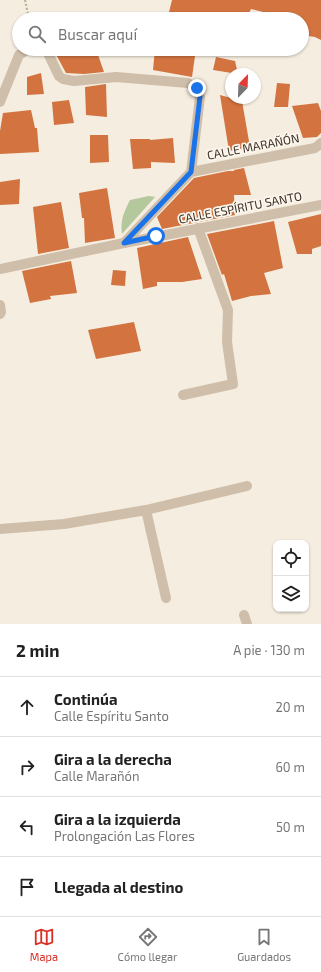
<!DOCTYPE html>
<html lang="es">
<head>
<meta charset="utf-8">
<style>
  body { margin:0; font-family:"Exo 2",sans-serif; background:#f2f2f2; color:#222 }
  .controls { position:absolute; right:12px; bottom:12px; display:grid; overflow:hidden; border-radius:8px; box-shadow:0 1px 3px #0004 }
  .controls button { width:36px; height:36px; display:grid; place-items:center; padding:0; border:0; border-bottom:1px solid #e0e0e0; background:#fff; color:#222; font:20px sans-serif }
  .compass { position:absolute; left:225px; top:68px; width:36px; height:36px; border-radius:50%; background:#fff; box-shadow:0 1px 3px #0004; rotate:23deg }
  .stop { position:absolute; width:12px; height:12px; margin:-9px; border:3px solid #1a73e8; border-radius:50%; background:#fff }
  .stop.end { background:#1a73e8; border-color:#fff; box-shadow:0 1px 4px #0008 }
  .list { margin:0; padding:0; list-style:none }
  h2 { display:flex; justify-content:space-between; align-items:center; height:52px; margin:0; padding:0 16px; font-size:17px }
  h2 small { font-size:13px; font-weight:400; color:#767676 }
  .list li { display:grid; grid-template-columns:26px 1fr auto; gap:12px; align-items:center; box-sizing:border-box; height:60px; padding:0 16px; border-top:1px solid #e0e0e0 }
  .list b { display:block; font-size:15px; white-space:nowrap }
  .list p { margin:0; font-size:13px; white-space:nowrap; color:#767676 }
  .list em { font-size:13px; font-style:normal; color:#767676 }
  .icon { flex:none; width:22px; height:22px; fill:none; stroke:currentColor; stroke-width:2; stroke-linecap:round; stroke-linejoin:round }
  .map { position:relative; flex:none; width:321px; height:624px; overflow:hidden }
  .search { position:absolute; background:#fff; box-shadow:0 1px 3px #0004; left:12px; right:12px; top:12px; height:44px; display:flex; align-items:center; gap:10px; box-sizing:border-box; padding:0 14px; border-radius:22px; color:#767676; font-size:15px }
  .sheet { height:292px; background:#fff }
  nav { display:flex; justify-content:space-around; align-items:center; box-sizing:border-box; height:56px; border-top:1px solid #e0e0e0; background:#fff; font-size:11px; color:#767676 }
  nav a { display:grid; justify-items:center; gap:2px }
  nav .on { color:#d93025 }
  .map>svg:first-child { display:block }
</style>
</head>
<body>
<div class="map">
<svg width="321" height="624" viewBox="0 0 321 624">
  <rect width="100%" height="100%" fill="#f5eddf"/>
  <!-- green -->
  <path fill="#b4c79d" d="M149,196L155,197L122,234C120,220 124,212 130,200Z"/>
  <!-- building -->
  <path fill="#d27340" d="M172,0H321V40L315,37L302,35V19H284V17L251,9L246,19H213L199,15L198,18L169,12Z
    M53,49H96L104,72L84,74L66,73Z
    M155,49H196L192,77L153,70Z
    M216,57L235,61L238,74L213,70Z
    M41,73L44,94L27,95V77Z
    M277,83L290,84L288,107H274Z
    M106,84L107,117L86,115L85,87Z
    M220,95L242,101L250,147L229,151Z
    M69,100L74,123L54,125L52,102Z
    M318,103L321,111V133L317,137L303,138L292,106Z
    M31,110L35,128H37L39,152L0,154V131L3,113Z
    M90,135H108L109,162L90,163Z
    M173,138L175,163L151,162V168L133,169L130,139H150V140Z
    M244,168L251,195H234L235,215L162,229L157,217L194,178L228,171H234V170Z
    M20,179L19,204L0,205V182Z
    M107,188L115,238L85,243L84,218H82L79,193Z
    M61,202L69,248L38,254L33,207Z
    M321,214V246L312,249V254H297L288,222Z
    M274,221L283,268L264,273L271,294L251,296L232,301L224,274L222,275L207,234Z
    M188,237L202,279L182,282H157V286L143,289L137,248Z
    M71,261L77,293L50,296L51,299L30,303L22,271Z
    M113,270L126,271L125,286L111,285Z
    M134,322L141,351L96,359L88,330Z"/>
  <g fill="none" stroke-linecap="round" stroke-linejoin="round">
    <!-- path -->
    <path stroke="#bca993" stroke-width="2" stroke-dasharray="2 2" stroke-linecap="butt" d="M25,0L29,19"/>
    <!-- minor -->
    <path stroke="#cfbea9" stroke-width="10" d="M46,49L59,76L63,79L74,81L116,77L188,83L197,88L200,97L191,172
      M0,102L19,55L28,49
      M124,243L191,172L315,148L321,143
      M124,243L321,205
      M0,305L1,312L0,314
      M183,395L233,384L227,342L228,310L198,228
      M146,510L166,598
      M0,529L64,524L146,510L247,486
      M244,615L247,624"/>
    <!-- tertiary -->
    <path stroke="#cfbea9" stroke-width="10" d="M0,269L124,243"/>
  </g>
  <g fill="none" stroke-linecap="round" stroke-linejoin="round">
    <!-- route -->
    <path stroke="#1a73e8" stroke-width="5" d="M156,236L124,243L191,172L200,97L197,88"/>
  </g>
  <g text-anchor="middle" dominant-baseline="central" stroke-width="3.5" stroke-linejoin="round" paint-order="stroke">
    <!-- street labels -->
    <g font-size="12" fill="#3c3129" stroke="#fcf6ec">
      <text transform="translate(253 146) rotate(-11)">CALLE MARAÑÓN</text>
      <text transform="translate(240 207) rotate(-11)">CALLE ESPÍRITU SANTO</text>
    </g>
  </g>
</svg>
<div class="controls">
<button><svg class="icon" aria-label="locate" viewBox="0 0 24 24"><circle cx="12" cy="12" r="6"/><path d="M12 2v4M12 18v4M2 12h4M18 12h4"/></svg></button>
<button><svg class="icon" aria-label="layers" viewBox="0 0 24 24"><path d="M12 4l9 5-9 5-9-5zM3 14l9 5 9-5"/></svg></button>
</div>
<svg class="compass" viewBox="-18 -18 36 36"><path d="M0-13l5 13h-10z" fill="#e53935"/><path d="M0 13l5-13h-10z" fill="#767676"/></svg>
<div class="stop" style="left:156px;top:236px"></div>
<div class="stop end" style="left:197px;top:88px"></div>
<div class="search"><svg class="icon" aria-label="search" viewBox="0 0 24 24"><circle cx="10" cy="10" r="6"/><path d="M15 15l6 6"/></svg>Buscar aquí</div>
</div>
<section class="sheet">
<h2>2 min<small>A pie · 130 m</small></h2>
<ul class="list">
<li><svg class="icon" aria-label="ahead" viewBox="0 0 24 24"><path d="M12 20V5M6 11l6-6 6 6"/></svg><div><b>Continúa</b><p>Calle Espíritu Santo</p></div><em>20 m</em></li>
<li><svg class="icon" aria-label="right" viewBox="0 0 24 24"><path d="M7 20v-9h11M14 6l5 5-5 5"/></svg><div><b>Gira a la derecha</b><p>Calle Marañón</p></div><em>60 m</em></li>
<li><svg class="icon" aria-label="left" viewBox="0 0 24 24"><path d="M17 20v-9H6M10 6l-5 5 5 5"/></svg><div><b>Gira a la izquierda</b><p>Prolongación Las Flores</p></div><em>50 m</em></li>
<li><svg class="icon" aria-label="arrive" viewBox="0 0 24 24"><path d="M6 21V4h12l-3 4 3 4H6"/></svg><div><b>Llegada al destino</b></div></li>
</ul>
</section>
<nav>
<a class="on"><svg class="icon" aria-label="map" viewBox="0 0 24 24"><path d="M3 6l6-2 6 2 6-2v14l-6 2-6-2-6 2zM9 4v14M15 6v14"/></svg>Mapa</a>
<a><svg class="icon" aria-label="directions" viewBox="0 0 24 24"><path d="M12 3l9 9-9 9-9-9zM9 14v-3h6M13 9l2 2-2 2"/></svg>Cómo llegar</a>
<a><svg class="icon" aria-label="saved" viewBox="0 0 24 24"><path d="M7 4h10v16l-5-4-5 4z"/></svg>Guardados</a>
</nav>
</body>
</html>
